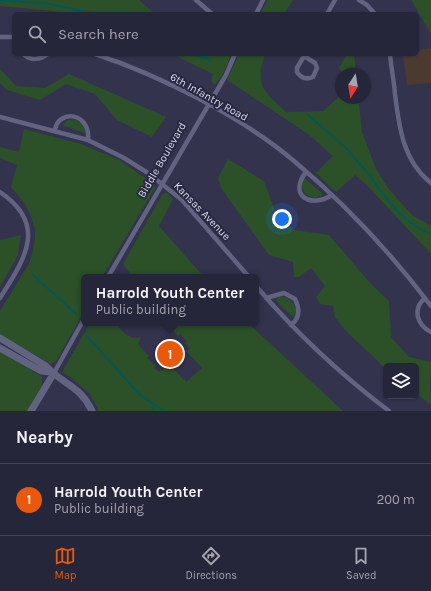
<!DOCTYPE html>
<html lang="en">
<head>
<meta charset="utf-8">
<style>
  body { margin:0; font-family:Karla,sans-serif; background:#2e2e42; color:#f1f3f6 }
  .controls { position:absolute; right:12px; bottom:12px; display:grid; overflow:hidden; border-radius:6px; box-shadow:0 1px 3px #0004 }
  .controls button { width:36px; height:36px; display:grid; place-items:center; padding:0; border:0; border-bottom:1px solid #424354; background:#26263a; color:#f1f3f6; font:20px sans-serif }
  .compass { position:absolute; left:335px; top:68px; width:36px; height:36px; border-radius:50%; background:#26263a; box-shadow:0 1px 3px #0004; rotate:192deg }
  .you { position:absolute; left:282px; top:219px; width:14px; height:14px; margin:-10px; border:3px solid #fff; border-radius:50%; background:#1a73e8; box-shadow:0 0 0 6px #1a73e833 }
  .badge { display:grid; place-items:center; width:26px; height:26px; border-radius:50%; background:#ea580c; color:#fff; font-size:13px; font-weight:700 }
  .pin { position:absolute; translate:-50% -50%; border:2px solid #fff; box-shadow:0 1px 4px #0006 }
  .popup { position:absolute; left:81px; top:274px; width:178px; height:52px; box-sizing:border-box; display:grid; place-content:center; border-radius:6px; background:#26263a; filter:drop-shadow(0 1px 3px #0005); font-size:13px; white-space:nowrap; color:#a4a5af }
  .popup b { font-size:15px; color:#f1f3f6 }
  .popup::after { content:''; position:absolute; left:50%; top:100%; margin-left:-8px; border:8px solid transparent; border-top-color:#26263a }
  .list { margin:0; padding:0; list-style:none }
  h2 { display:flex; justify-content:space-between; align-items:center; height:52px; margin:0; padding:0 16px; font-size:17px }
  h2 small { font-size:13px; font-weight:400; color:#a4a5af }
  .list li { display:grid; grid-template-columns:26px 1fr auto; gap:12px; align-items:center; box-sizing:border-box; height:72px; padding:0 16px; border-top:1px solid #424354 }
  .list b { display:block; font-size:15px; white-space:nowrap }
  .list p { margin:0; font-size:13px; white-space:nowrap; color:#a4a5af }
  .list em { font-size:13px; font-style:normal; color:#a4a5af }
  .icon { flex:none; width:22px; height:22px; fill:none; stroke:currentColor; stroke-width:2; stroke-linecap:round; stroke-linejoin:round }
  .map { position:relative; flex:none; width:431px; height:411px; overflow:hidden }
  .search { position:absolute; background:#26263a; box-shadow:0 1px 3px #0004; left:12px; right:12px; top:12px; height:44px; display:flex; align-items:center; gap:10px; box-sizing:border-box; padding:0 14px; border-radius:6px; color:#a4a5af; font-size:15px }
  .sheet { height:124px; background:#26263a }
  nav { display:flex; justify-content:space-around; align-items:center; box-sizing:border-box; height:56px; border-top:1px solid #424354; background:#26263a; font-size:11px; color:#a4a5af }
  nav a { display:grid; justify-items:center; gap:2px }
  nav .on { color:#ea580c }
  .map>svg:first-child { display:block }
</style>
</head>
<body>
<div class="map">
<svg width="431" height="411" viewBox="0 0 431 411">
  <rect width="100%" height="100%" fill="#33334e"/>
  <!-- education -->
  <path fill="#4c3a31" d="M429,48L431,49V83L407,85L403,54H417V51Z"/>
  <!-- green -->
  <path fill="#2c5129" d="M0,0H139L155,14H64L54,11L0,6Z
    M268,0H293L284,14H260Z
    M411,0H431V34L412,1Z
    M172,54H231L223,74L215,85L211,81L213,74Z
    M239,54H265C254,85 264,92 286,112L323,111L341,95V98H358L362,132L376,169L388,188L412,215L431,226V254L365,183L355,175L336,192L316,173L333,156L308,134L227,80Z
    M344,54H354L356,74H343L339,68L346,55Z
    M0,69L16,86L45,88L69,74L166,117L152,137L117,120L95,94L66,84L40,100L7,90L0,83Z
    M68,120H76L83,124L85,133L62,125Z
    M24,129L81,144L119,160L154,184L155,188L102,277H84V311L57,360L51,364L0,335V311L30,262L35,239V229L30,214L25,204L11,187L17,165L0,158V147L19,152Z
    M228,159L264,181L276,214L294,230L329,235L370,283L389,301L391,337L409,357L431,362L430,385L431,405L416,393V366H386V369L344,329L335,317L333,306L320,304L316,297L325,286L311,268L299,277H294L293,262L269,255L221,188L218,178Z
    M304,178L323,194V195L315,198C305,196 302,191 301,181Z
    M166,192L173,199L159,226L204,277H133L123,264L162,195Z
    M21,235L18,255L0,287V240Z
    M281,296C290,298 295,303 296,312L293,317L278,303L276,300Z
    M90,323H115C123,331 129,341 141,337L138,344L149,356L147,358L156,366L154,368L159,372L169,364L186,382L202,368L186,351L190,349L185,343L187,341L180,334L178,336L165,323H248L343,411H99L90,394L69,376L66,375L62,372Z
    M0,350L42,377V386L28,411H0Z"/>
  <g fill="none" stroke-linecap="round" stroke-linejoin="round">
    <!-- stream -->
    <path stroke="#005859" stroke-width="2" d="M0,0L44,3L98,14
      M193,54L211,60
      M308,115L345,147L366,171
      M368,173C384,197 403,223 431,234
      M32,274L76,314
      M87,336L140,395L164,411
      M153,411L154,405"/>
    <!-- street -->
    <path stroke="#626380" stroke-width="4.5" d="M196,0L212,14
      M359,0L367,5L375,14
      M256,14L263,0
      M327,14L335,0
      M0,37H14
      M23,54C30,61 40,60 48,54
      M95,54C159,75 242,117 294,161C344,203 391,253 431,306
      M390,54C391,67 394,81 395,94C399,127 403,161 431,183
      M304,56L315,63L317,68L313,77C306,80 301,78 297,72V68Z
      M0,117L88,140L124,158L148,173L182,200L249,277
      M55,130C58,109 91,112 88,140
      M306,172C288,195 310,209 332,195
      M0,192C49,225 24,260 0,298
      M108,277L226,75L235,54
      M256,286C296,333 340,374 389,411
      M266,298L284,293L295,299C300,309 300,318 291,325
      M425,298C412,309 417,325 431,332
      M54,373L84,319"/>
    <!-- secondary -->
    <path stroke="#626380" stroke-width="7" d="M0,338L46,366C63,385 80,385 92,411
      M0,348L41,371L51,372
      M31,411L54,373"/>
  </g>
  <g text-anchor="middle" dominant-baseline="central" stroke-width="4" stroke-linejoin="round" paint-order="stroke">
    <!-- street labels -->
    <g font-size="11" fill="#d6d8e8" stroke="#292943">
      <text transform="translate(209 97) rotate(29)">6th Infantry Road</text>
      <text transform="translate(162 160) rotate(-60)">Biddle Boulevard</text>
      <text transform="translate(202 211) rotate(46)">Kansas Avenue</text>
    </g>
  </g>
</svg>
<div class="controls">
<button><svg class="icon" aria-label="layers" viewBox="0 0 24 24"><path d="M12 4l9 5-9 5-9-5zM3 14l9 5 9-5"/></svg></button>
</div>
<svg class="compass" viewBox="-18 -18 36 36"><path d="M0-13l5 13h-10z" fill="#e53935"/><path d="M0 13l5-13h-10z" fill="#a4a5af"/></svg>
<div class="you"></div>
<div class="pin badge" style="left:170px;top:354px">1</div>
<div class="popup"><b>Harrold Youth Center</b>Public building</div>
<div class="search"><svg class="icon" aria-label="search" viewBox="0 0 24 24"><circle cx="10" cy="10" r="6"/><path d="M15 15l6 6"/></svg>Search here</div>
</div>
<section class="sheet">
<h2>Nearby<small></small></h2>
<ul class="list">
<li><span class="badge">1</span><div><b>Harrold Youth Center</b><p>Public building</p></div><em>200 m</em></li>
</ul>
</section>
<nav>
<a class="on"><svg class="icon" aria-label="map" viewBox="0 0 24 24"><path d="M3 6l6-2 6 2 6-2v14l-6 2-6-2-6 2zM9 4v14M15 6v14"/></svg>Map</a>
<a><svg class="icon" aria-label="directions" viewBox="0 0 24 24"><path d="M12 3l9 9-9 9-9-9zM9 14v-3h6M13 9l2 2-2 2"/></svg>Directions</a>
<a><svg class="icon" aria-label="saved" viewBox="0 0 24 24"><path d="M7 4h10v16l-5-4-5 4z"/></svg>Saved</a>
</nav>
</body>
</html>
